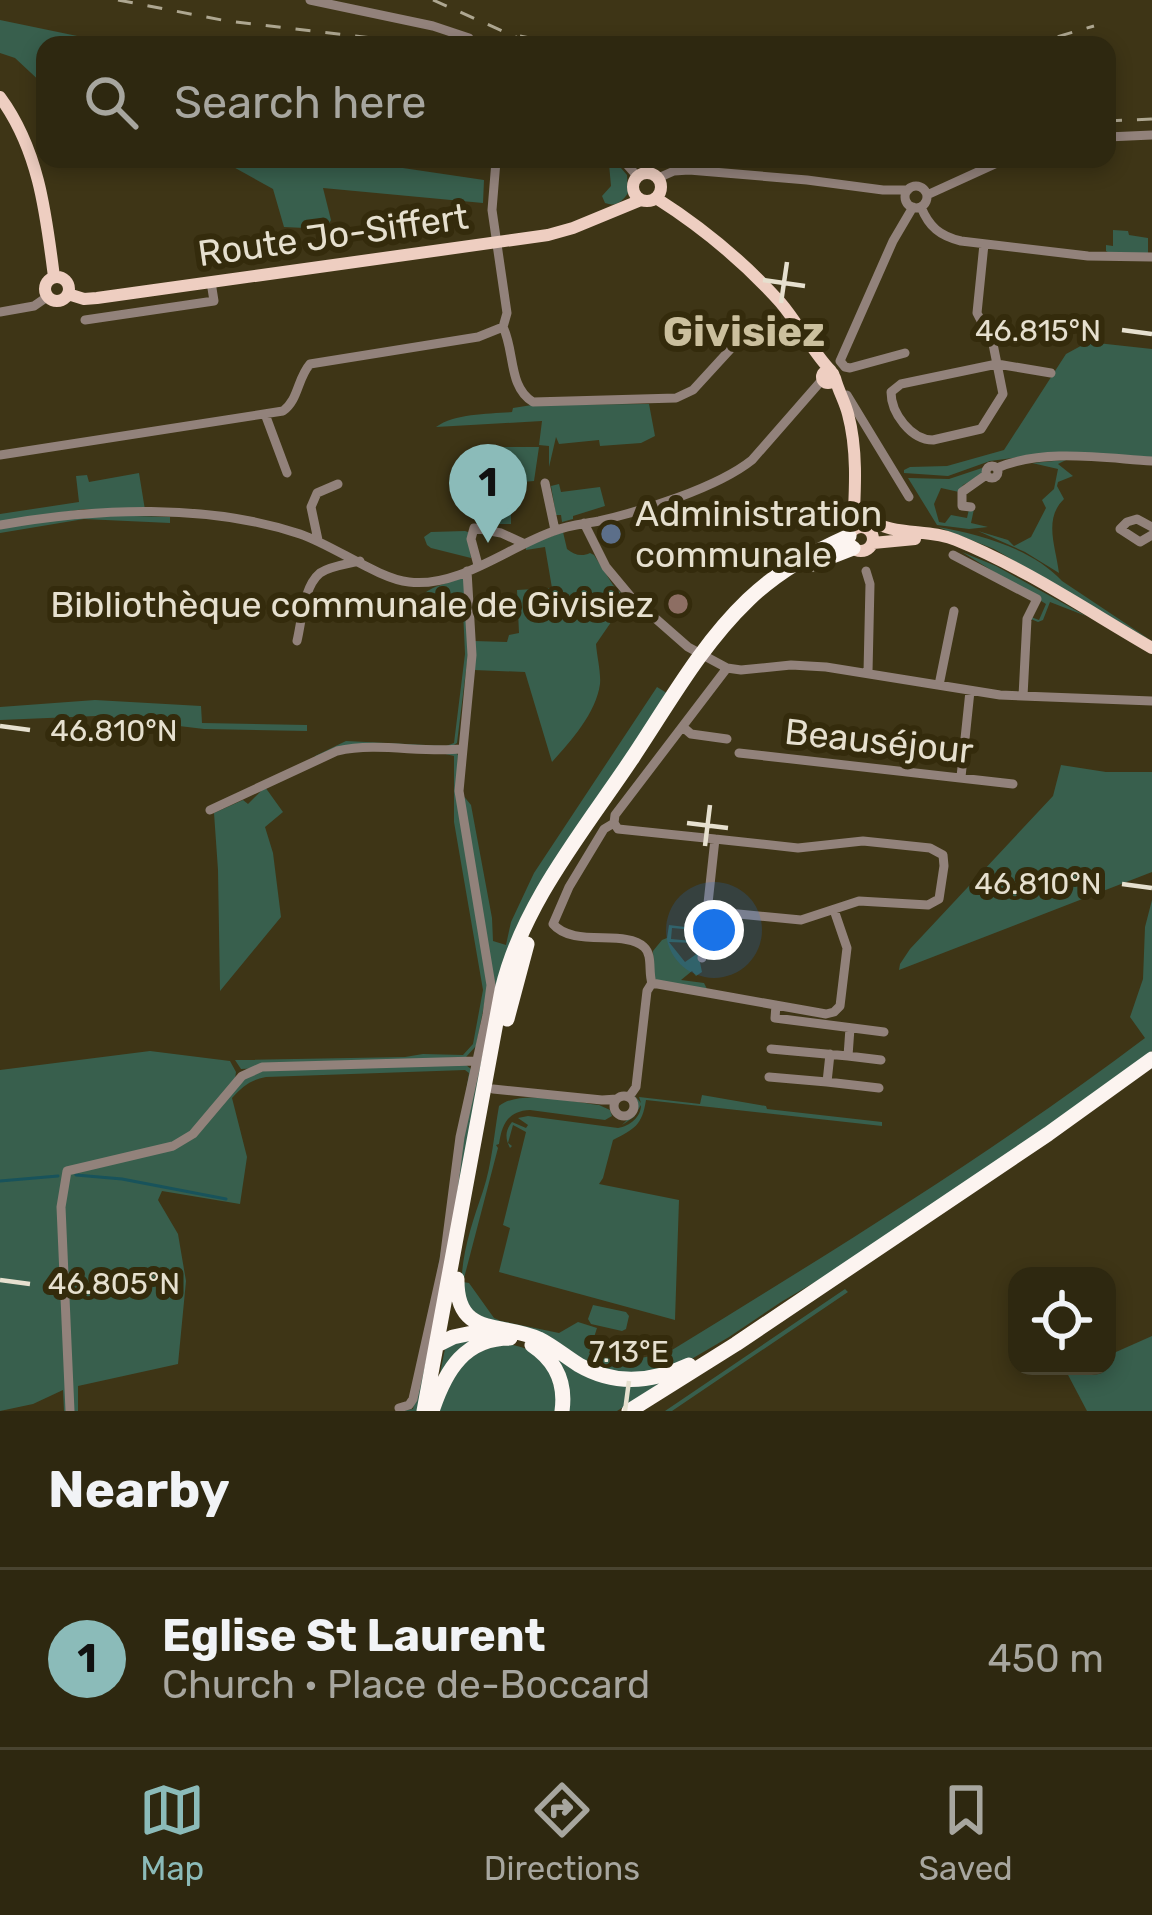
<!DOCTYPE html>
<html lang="en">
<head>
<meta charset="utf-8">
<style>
  body { margin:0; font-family:Rubik,sans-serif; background:#3a341e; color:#f1f3f6 }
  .controls { position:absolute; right:36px; bottom:36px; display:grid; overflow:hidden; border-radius:24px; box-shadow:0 6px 18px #0003 }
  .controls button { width:108px; height:108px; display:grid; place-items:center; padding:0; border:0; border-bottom:3px solid #494430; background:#2e2810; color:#f1f3f6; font:60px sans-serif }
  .you { position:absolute; left:714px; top:930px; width:42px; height:42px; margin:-30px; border:9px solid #fff; border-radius:50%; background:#1a73e8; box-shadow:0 0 0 18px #1a73e833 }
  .badge { display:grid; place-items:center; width:78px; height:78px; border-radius:50%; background:#8bbbb9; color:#111; font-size:39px; font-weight:700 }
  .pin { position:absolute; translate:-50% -99px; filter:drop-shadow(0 3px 6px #0008) }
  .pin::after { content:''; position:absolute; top:63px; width:42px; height:36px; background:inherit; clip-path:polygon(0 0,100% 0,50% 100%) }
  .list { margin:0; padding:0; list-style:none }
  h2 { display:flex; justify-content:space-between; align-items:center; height:156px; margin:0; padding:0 48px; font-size:51px }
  h2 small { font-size:39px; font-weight:400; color:#a7a69f }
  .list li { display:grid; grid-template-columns:78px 1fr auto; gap:36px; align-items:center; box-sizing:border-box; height:180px; padding:0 48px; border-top:3px solid #494430 }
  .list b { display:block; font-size:45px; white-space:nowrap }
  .list p { margin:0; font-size:39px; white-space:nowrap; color:#a7a69f }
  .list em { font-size:39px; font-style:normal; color:#a7a69f }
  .icon { flex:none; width:66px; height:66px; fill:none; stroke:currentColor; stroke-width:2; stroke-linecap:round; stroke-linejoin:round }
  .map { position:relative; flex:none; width:1152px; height:1411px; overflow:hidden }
  .search { position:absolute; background:#2e2810; box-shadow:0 6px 18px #0003; left:36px; right:36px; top:36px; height:132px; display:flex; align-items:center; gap:30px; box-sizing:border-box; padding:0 42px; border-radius:24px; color:#a7a69f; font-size:45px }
  .sheet { height:336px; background:#2e2810 }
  nav { display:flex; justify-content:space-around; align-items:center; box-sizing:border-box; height:168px; border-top:3px solid #494430; background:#2e2810; font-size:33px; color:#a7a69f }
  nav a { display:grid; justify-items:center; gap:6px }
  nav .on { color:#8bbbb9 }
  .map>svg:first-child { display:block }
</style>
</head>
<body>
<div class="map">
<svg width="1152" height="1411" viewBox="0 0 1152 1411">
  <rect width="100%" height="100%" fill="#3e3516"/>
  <!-- green -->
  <path fill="#385f4d" d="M0,20L111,43L149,45H45V86L15,58L0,53Z
    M219,159H342L484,180L483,203L323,188L331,220L326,229L284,227L273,189Z
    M630,159H670L742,168L688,165L649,168Z
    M615,161L627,175L628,193C622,202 616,207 605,203L602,196L611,186L609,164Z
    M1113,230L1128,231L1129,235L1148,238V253L1111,254L1106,251V245L1113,246Z
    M1088,342L1152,349V458L1049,453L990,461L948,476L904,473V470L910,467L947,466L1004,450L1066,354Z
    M649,404L655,436L641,443L600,446L599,440L559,444L556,437L549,467V446L539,445L542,421L436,427C455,413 488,414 512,412L513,408L532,405Z
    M492,447H539L534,481L511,483V524H499L497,487L493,486Z
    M1066,460L1058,464L1073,476L1058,482L1057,486L1064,499C1043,519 1056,547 1059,573L1025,552L978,531L1008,540L1014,546L1031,537L1046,508L1042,500L1054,489L1058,469L1032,463Z
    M982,468V475L963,485L959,492L941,488L934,504L939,522L945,523L951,515L967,518L969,509H974L971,523L988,527L969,529L937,525L908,478L949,479Z
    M139,473L145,510L84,509L0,522V514L79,502L76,476L87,475L89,482Z
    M559,484L561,492L600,487L605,506L573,516V519L562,522L561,515H556L551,486Z
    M99,515L170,517V523L84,519L0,533V527Z
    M938,527C979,534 1033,549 1062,581L1152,641L994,549Z
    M465,531L468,532L471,558L431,548L427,545L424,537L431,532Z
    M563,532L567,549C574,555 582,557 590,553L594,555L613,585L627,599L596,644C597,657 601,672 600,684C596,713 571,741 552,762L525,672L474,670V641L507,642L509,635L519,633L517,590L552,588L545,547L526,550V546Z
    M962,552L996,566L1086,616L1050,602L1043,620L1038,622L1031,619V617L1039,620L1046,604Z
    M462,578L464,579L469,646L457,743L449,748L354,745L316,758L315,756L346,741L446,746L454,743L465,654L463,610H416C419,587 443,585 462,578Z
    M657,687L670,695L503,967L420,1411H401L413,1409L457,1161L493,984L462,794L471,805L492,918L493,941L506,945L511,922L534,873Z
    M95,700L201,706L202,723L307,725V731L204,729L96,716L0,720V707Z
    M437,752L456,753L458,755L456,790L488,985L476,1046L466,1057L241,1069L235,1060L405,1057L423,1054L463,1055L473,1044L483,990L454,822V756Z
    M1061,765L1106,772H1152V872L899,970L900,964L910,949L1053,796Z
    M265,787L283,812L265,827L273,853L281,917L220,991L218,870L214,813L243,800L248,804Z
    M1152,900V1051L1091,1097L832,1272L781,1302L729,1337L683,1364L658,1374H613L489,1323L463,1303C457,1266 471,1226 483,1191C492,1164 494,1134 499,1106C519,1089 573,1102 599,1105L610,1110L612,1116L605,1120L530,1110C508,1111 502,1124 499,1144L496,1145L498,1148L463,1282L469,1283L494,1318L501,1321L559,1333L578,1322L597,1328L589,1353C621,1365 640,1359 672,1350C833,1251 994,1152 1145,1038L1130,1017L1143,979L1145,927Z
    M669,925L702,929L700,935H694V930L672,928L671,939L693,941L694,939H700L696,943L669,942L685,962L698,953L702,972L696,976L692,971L681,980L704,983L708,991L656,980L654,977L653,951L662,940L667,938Z
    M150,1051L230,1061L236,1072L235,1079H242L265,1070L466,1065L471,1069L464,1105L469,1073L465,1070L266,1077C250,1080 243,1086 232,1098L247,1157L240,1204L162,1191L158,1200L178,1234L186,1281L178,1364L78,1386V1411H64L63,1390L33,1404L0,1411V1070Z
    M702,1095L766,1106L767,1109L882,1122V1126L646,1100C642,1126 634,1129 613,1140L603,1178L599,1184L679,1200L675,1320L499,1272L510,1228L503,1225L526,1132L513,1125L508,1143L512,1146L510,1148C505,1138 505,1131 512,1122L526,1128L528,1125L518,1118L528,1116L618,1128C630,1126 641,1117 641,1105L634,1117L622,1125L638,1109L635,1096L641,1103L639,1097L700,1104Z
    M845,1289L848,1292L672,1411H665Z
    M593,1305L626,1312L629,1316L626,1329L622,1331L591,1324L588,1319Z
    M492,1332C509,1334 524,1336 539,1344C562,1356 582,1374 607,1381C626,1386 647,1382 664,1381L617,1411H565C569,1359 522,1314 472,1344C458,1353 449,1367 439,1378L446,1344C459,1335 476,1334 492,1332Z
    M1152,1336V1411H1087L1067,1373L1084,1366H1107V1356Z
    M502,1343C548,1349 553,1370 558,1411H436L462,1359Z"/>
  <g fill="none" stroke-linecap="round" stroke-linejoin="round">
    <!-- stream -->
    <path stroke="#18535b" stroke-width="3" d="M76,1175L122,1179L226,1199
      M0,1181L58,1176"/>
    <!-- minor -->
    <path stroke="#92827b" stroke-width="9" d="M310,0L433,26L469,38
      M1107,137L1152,135
      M478,159L496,161
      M622,159L638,177
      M658,178L674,171L689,170L807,180L883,190H908
      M905 197a11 11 0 1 1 22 0a11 11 0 1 1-22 0Z
      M927,195L1006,159
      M921,207C929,227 940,236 961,241L1088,256L1152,257
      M984,244L977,313L993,344L1003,394L981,429L933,440C911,440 891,413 891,392L901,384L997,364L1051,373
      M0,312L34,306L47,297
      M85,320L214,301L211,282
      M503,327C515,351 508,387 533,402L676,398L693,390L737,342
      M905,353L850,368L845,367L840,361L893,241L913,207
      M847,395L909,497
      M265,414L287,473
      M0,455L283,411C299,399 297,379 310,364L478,337L503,327L507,313L492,210L496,161L500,159
      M986 472a6 6 0 1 1 12 0a6 6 0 1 1-12 0Z
      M997,468C1044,448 1102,458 1152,461
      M545,483L555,530
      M971,507L962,506V492L986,475
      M584,523L606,567L631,597L688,647L727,668L741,670L791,665L826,667L1000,695L1152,701
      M0,525C96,508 207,503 300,534C333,545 379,579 409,582C459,588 508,547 554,531C569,525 584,524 599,521C642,511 717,488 752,460L822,380
      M1152,527L1137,519L1127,522L1120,529L1140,542L1152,535
      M318,540L311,507L317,493L338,484
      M953,555L1037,599L1027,619L1023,696
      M478,565L471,539L474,528L501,533L523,543
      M866,571L870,584L868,672
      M297,641C302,621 303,587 320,573C330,566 348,564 360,561
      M939,685L954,611
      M683,727L691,734L727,739
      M739,753L1013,784
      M961,777L970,691
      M210,810L337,751C378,742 420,753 461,749
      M614,823L604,829L569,887L553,924C573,948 625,929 644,947C653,955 648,972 652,983L826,1014L834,1012L840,1006L847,948L834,910
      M708,911L801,920L859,901L928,905L939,899L944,866L943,855L930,848L863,841L798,848L715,839
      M702,958L715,839L618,829L614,823L615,815L727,668
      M776,1005L775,1018L884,1032
      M850,1028L848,1056L881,1060
      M771,1049L848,1056
      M830,1054L827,1082L879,1088
      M769,1077L827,1082
      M493,1089L602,1100L617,1099
      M614 1106a10 10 0 1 1 20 0a10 10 0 1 1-20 0Z
      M629,1097L636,1087L647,991L652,983
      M399,1408L409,1405L413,1399L444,1260L460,1137L487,1015L491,985L459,791L472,655L467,571
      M70,1411L61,1207L67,1171L173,1146L193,1134L242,1076L262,1067L476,1061"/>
    <!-- major -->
    <path stroke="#eecec1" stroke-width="12" d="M0,97C39,150 46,214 54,277
      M633 187a14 14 0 1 1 28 0a14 14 0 1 1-28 0Z
      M656,198C700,226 745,263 780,302C799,324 811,350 831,371
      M45 289a12 12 0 1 1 24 0a12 12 0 1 1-24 0Z
      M68,294L84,299L97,298L548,235L573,228L641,200
      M822 377a6 6 0 1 1 12 0a6 6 0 1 1-12 0Z
      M835,378C838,390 845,402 848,414C858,451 855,492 853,530
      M867,518C893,537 928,528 956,540C1025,568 1088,611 1152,648
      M849 539a12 12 0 1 1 24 0a12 12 0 1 1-24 0Z
      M873,543L915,539"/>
    <!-- highway -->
    <path stroke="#fcf4f0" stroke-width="15" d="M812,564L853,548
      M507,1019L527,944
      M457,1279C456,1338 501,1322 539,1339C553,1346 566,1357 579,1365C615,1386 653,1382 689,1365
      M437,1345L453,1337L491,1329
      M532,1345C556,1361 566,1383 562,1411
      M433,1408C446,1370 465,1338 510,1338
      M424,1411L502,990C522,904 585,829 633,757C669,703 701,645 748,600C778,571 811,553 849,536
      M629,1411L736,1344L1048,1134L1152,1059"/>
    <!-- rail -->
    <path stroke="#aea791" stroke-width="3" stroke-dasharray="15 15" stroke-linecap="butt" d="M118,0L227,21L433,45
      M433,0L534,45
      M520,36L566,45
      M1029,45L1094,26
      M1107,121L1152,119"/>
  </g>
  <!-- ticks -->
  <path fill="none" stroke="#e6e0cf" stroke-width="4.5" d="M763,280L805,286M781,303L787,262M1122,330L1152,334M0,726L30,730M687,823L728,828M705,846L710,805M1122,884L1152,888M0,1280L30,1284M625,1411L629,1381"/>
  <!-- markers -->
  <circle fill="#5c6f8a" stroke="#342b0c" stroke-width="4.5" cx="611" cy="534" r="12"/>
  <circle fill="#8d6e63" stroke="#342b0c" stroke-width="4.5" cx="678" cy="604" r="12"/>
  <g text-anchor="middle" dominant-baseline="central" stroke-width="12" stroke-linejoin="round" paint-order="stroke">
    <!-- street labels -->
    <g font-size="36" fill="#e6e0cf" stroke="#342b0c">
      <text transform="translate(333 235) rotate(-8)">Route Jo-Siffert</text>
      <text transform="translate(879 741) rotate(6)">Beauséjour</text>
    </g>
    <!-- poi labels -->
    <g font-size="36" fill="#e6e0cf" stroke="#342b0c" text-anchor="start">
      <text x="635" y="513">Administration<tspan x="635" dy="41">communale</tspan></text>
      <text x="654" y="604" text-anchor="end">Bibliothèque communale de Givisiez</text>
    </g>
    <!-- quarter labels -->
    <g font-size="42" font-weight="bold" fill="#cbc09e" stroke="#342b0c">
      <text x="744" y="332">Givisiez</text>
    </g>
  </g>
  <g font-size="30" text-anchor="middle" fill="#e6e0cf" stroke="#342b0c" stroke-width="12" stroke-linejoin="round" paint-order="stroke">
    <text x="1038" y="341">46.815°N</text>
    <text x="114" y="741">46.810°N</text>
    <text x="1038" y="894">46.810°N</text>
    <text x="114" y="1294">46.805°N</text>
    <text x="629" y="1362">7.13°E</text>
  </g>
</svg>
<div class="controls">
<button><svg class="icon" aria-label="locate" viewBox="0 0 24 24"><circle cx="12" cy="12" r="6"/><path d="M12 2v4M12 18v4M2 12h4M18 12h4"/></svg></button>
</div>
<div class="you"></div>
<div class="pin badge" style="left:488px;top:543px">1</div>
<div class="search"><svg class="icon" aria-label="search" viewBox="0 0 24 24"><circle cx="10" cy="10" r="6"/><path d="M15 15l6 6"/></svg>Search here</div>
</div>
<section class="sheet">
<h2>Nearby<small></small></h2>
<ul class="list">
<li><span class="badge">1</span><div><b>Eglise St Laurent</b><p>Church · Place de-Boccard</p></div><em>450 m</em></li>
</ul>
</section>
<nav>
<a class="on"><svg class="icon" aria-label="map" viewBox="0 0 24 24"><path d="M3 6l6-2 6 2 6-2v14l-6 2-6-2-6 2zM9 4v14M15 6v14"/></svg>Map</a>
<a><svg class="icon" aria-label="directions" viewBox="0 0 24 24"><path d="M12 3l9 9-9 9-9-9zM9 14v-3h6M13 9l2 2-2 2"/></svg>Directions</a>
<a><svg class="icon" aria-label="saved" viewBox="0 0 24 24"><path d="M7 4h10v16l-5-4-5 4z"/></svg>Saved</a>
</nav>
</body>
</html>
